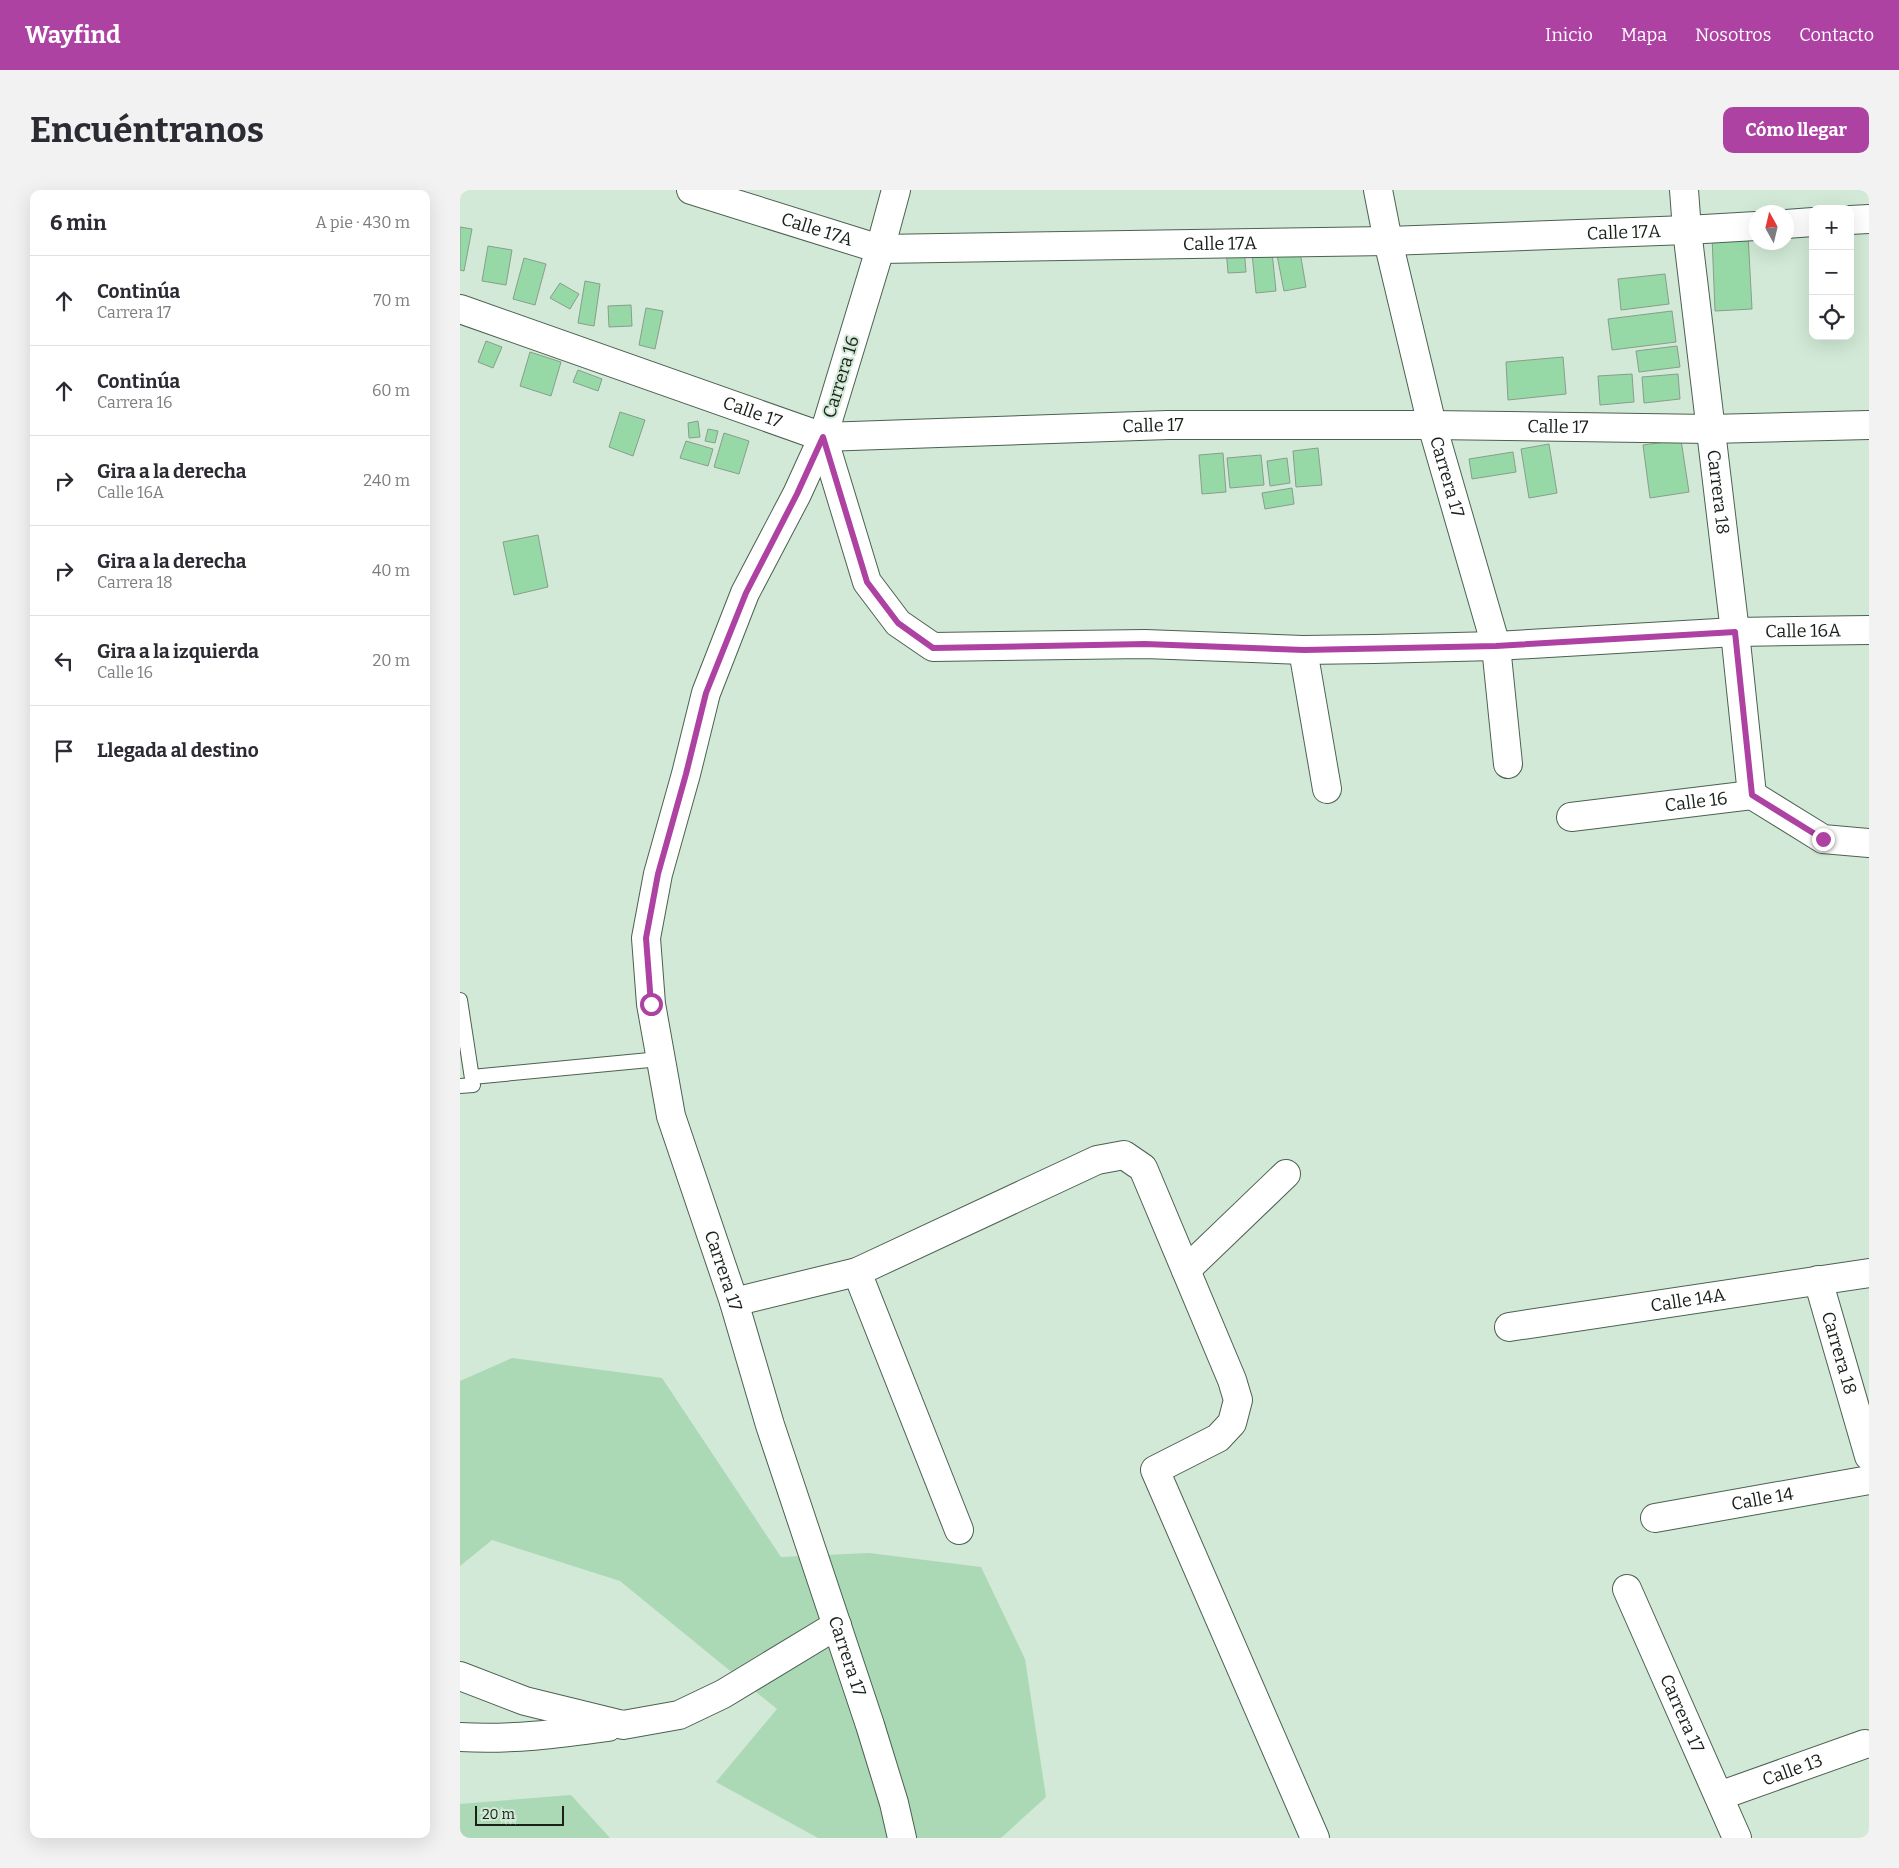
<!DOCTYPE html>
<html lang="es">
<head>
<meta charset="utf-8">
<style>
  body { margin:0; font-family:Bitter,serif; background:#f2f2f3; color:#2b2b33 }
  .controls { position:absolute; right:15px; top:15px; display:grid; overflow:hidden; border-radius:10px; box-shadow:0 5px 20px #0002 }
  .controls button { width:45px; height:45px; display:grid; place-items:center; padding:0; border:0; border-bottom:1px solid #e1e1e2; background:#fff; color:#2b2b33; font:25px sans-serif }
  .compass { position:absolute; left:1289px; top:15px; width:45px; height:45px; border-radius:50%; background:#fff; box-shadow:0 5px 20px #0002; rotate:352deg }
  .scale { position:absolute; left:15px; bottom:12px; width:89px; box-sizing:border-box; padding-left:5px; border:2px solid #19211a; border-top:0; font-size:14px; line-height:18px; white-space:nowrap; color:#19211a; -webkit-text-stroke:4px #d1e9d6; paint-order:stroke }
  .stop { position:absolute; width:15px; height:15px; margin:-11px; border:4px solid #ad42a3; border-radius:50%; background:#fff }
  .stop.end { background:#ad42a3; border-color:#fff; box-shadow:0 1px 5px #0008 }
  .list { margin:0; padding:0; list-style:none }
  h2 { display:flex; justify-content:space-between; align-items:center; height:65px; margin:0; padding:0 20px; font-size:21px }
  h2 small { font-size:16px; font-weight:400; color:#7c7c81 }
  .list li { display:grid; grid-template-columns:32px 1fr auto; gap:15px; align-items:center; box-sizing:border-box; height:90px; padding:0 20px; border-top:1px solid #e1e1e2 }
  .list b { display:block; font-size:19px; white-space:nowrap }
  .list p { margin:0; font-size:16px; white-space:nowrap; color:#7c7c81 }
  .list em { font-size:16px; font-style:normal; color:#7c7c81 }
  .icon { flex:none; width:28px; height:28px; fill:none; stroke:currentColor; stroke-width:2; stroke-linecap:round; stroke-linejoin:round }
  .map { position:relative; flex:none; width:1409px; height:1648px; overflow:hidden; border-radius:10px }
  header { display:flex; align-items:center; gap:30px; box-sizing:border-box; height:70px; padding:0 25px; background:#ad42a3; color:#fff }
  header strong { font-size:24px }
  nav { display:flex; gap:28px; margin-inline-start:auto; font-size:18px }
  .intro { display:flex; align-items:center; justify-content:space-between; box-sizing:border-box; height:120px; padding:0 30px }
  h1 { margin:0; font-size:35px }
  .button { padding:12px 22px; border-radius:10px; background:#ad42a3; color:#fff; font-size:18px; font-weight:700 }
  main { display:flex; gap:30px; padding:0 30px }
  aside { flex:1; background:#fff; border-radius:10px; box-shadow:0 5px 20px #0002 }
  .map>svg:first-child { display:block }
</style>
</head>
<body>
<header>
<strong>Wayfind</strong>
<nav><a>Inicio</a><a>Mapa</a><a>Nosotros</a><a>Contacto</a></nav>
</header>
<div class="intro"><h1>Encuéntranos</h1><a class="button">Cómo llegar</a></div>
<main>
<aside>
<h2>6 min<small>A pie · 430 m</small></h2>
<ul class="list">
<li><svg class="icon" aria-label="ahead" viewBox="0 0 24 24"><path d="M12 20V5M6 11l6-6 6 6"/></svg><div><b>Continúa</b><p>Carrera 17</p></div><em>70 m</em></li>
<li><svg class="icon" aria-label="ahead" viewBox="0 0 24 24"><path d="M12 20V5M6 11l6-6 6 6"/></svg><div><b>Continúa</b><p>Carrera 16</p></div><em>60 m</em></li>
<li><svg class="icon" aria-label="right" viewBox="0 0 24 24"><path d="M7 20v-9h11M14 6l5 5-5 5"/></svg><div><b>Gira a la derecha</b><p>Calle 16A</p></div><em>240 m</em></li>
<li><svg class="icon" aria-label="right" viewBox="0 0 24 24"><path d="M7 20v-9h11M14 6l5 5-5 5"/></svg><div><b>Gira a la derecha</b><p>Carrera 18</p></div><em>40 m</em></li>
<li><svg class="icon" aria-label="left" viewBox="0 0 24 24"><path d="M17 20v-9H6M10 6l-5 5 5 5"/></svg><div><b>Gira a la izquierda</b><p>Calle 16</p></div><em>20 m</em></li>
<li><svg class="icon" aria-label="arrive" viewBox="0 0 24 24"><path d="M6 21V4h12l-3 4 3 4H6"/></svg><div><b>Llegada al destino</b></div></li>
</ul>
</aside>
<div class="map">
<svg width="1409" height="1648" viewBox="0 0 1409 1648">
  <rect width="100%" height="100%" fill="#d1e9d6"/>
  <!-- green -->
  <path fill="#abd8b5" d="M52,1168L202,1188L321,1367L409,1363L521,1377L565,1469L586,1607L541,1648H358L256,1592L317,1519L160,1391L32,1350L0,1376V1191Z
    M111,1605L150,1648H0V1614Z"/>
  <!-- building -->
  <path fill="#96d9a6" stroke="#889e8c" d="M0,37L12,39L4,81L0,80Z
    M1288,44L1292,119L1255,121L1252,46Z
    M28,56L52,60L46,95L22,91Z
    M839,56L846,97L824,101L816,60Z
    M784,57L786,82L768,83L766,58Z
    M812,62L816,101L796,103L792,64Z
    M64,68L86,74L75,115L53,109Z
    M1205,84L1209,114L1161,120L1158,89Z
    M125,91L140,94L134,136L118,133Z
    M100,93L119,104L110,119L90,108Z
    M171,115L172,136L149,137L148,116Z
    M186,118L203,121L195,159L179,155Z
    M1212,121L1216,152L1152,160L1148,129Z
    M26,151L42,157L33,178L18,172Z
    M1217,156L1220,177L1179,182L1176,161Z
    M70,162L101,172L91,206L60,196Z
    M1103,167L1106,204L1048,210L1046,172Z
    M118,180L142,189L138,201L113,192Z
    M1172,184L1174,212L1140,215L1138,186Z
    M1218,184L1220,209L1184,213L1182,187Z
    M160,222L185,230L173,266L149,257Z
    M238,231L240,247L229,248L228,233Z
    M248,239L258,241L255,253L245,251Z
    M264,243L289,251L279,284L254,277Z
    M1221,250L1229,302L1190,308L1183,255Z
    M226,251L253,259L248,276L220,268Z
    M1089,254L1097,303L1069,308L1061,259Z
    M858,258L862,295L836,297L833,261Z
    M1053,262L1056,282L1012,289L1009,269Z
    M763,263L766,302L742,304L739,265Z
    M801,265L804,295L770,298L767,268Z
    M827,268L830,293L810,296L807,271Z
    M832,298L834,314L805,319L802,303Z
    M78,345L88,397L54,405L43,352Z"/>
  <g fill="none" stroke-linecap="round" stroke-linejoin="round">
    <defs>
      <path id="lane" d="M0,810L13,895L0,896
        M12,887L200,869"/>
      <g id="street">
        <path id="s1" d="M231,0L420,59L928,51L1227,40L1296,36"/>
        <path id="s2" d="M436,0L420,59L363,247L337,304L285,403L246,503L226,584L198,684L186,748L191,814L211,926L274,1112L310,1235L410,1535L434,1613L442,1648"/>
        <path id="s3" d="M918,0L928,51L972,235L1036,456L1048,574"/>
        <path id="s4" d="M1224,0L1227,40L1275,442L1292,605"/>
        <path d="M1390,30L1409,29"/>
        <path d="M1326,34L1353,32"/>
        <path id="s5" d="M0,119L363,247L708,235H972L1250,239L1409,235"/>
        <path id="s6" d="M363,247L407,392L438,433L473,457L685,454L843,460L914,459L1036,456L1275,442L1409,440"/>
        <path d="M843,460L867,599"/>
        <path id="s7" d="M1111,627L1292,605L1363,649L1409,653"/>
        <path d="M726,1080L826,984"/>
        <path d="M397,1082L499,1340"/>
        <path id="s8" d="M1358,1090L1409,1266"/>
        <path d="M274,1112L397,1082L637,970L664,965L683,978L772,1190L778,1210L772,1233L758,1248L695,1280L855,1648"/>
        <path id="s9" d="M1049,1137L1409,1083"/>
        <path id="s10" d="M1195,1328L1409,1290"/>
        <path id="s11" d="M1167,1399L1277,1648"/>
        <path d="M0,1486L65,1511L163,1535L219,1525L263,1504L377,1435"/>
        <path d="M0,1547C50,1550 98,1544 148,1537"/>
        <path id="s12" d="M1259,1606L1405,1554"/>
      </g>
    </defs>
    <!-- lane casing -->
    <use href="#lane" stroke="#4c6151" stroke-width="16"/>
    <!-- street casing -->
    <use href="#street" stroke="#4c6151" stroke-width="30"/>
    <!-- lane -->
    <use href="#lane" stroke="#fff" stroke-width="14"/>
    <!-- street -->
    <use href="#street" stroke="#fff" stroke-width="28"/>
  </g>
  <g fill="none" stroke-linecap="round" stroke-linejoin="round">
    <!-- route -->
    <path stroke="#ad42a3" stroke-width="6" d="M191,814L186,748L198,684L226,584L246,503L286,403L337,304L363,247L407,392L438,433L473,458L685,454L844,460L1036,456L1275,442L1292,605L1363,649"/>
  </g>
  <g text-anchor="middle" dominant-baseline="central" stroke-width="4" stroke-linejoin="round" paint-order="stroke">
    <!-- street labels -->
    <g font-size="18" fill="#19211a" stroke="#d1e9d6">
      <text stroke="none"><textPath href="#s1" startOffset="132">Calle 17A</textPath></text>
      <text stroke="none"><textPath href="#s1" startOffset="942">Calle 17A</textPath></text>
      <text stroke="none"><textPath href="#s1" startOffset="538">Calle 17A</textPath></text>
      <text transform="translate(381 187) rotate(-73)">Carrera 16</text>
      <text stroke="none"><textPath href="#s5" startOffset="310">Calle 17</textPath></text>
      <text stroke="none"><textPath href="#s5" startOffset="715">Calle 17</textPath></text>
      <text stroke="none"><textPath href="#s5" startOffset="1120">Calle 17</textPath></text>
      <text stroke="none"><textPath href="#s3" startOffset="295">Carrera 17</textPath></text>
      <text stroke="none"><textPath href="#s4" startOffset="304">Carrera 18</textPath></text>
      <text stroke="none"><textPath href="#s6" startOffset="1116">Calle 16A</textPath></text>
      <text stroke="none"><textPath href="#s7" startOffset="126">Calle 16</textPath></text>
      <text stroke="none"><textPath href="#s2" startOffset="1135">Carrera 17</textPath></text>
      <text stroke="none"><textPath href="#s9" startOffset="181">Calle 14A</textPath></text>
      <text stroke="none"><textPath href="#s8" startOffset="76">Carrera 18</textPath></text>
      <text stroke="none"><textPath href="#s10" startOffset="109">Calle 14</textPath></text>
      <text stroke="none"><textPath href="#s2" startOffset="1540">Carrera 17</textPath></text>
      <text stroke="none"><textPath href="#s11" startOffset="136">Carrera 17</textPath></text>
      <text stroke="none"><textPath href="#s12" startOffset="78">Calle 13</textPath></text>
    </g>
  </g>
</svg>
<div class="controls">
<button>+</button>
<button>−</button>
<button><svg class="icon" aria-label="locate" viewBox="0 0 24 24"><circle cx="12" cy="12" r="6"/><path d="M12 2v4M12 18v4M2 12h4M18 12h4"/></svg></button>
</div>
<svg class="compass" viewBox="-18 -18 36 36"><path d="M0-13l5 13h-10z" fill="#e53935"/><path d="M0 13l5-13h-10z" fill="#7c7c81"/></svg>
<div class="scale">20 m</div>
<div class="stop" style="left:191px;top:814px"></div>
<div class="stop end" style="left:1363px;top:649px"></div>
</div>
</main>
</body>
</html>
